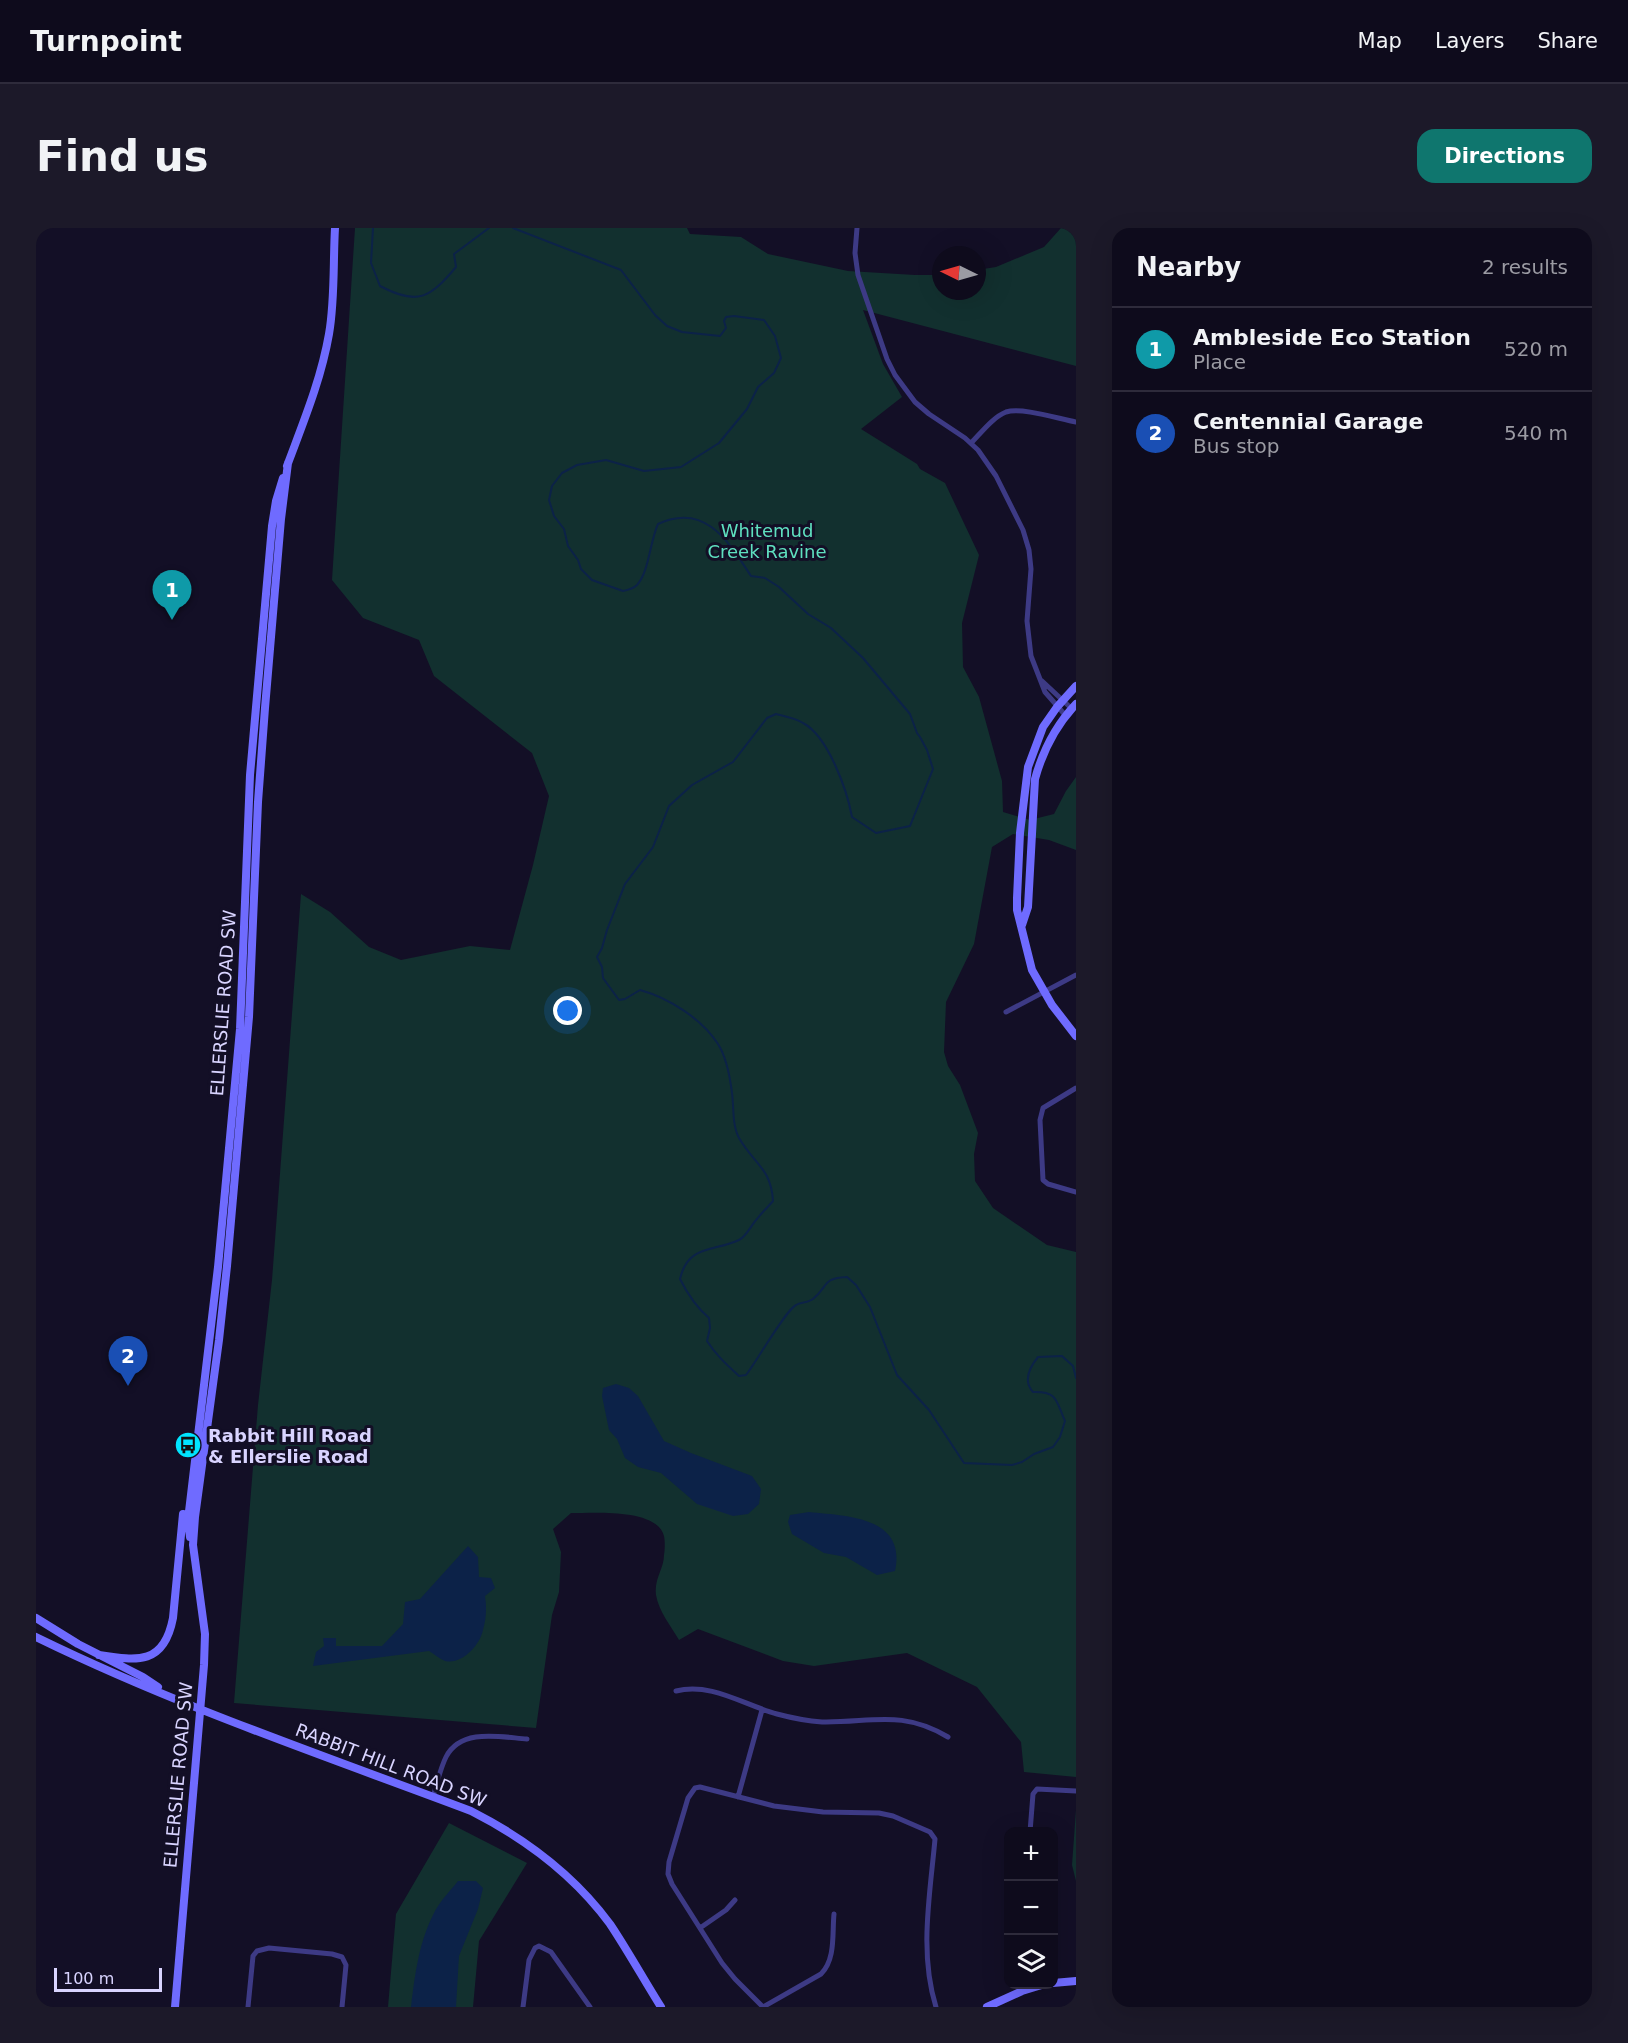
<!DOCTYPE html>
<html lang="en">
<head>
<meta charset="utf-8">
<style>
  body { margin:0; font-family:"DejaVu Sans",sans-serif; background:#1c1929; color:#f1f3f6 }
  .controls { position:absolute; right:18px; bottom:18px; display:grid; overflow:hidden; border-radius:12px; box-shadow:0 6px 24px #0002 }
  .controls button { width:54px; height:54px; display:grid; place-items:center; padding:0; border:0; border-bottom:2px solid #2e2b3b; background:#0e0b1c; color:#f1f3f6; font:30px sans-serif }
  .compass { position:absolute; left:896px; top:18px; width:54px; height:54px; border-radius:50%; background:#0e0b1c; box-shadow:0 6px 24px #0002; rotate:275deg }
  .scale { position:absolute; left:18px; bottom:15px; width:108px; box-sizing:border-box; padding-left:6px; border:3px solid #d9d4ff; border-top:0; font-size:16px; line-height:21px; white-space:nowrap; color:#d9d4ff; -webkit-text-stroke:4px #130f26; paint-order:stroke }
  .you { position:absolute; left:532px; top:783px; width:21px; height:21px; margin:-15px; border:4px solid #fff; border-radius:50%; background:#1a73e8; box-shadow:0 0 0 9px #1a73e833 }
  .badge { display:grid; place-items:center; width:39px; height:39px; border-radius:50%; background:#0f766e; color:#fff; font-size:20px; font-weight:700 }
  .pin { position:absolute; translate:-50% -50px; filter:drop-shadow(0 2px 3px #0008) }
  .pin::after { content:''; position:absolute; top:32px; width:21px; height:18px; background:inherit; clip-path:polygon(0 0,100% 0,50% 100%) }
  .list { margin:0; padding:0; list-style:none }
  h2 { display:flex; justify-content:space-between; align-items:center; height:78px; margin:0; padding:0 24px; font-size:26px }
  h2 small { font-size:20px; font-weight:400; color:#9b9ba3 }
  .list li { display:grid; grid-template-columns:39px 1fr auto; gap:18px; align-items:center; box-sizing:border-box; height:84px; padding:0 24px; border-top:2px solid #2e2b3b }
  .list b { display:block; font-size:22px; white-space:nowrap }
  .list p { margin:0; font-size:20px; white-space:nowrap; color:#9b9ba3 }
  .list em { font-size:20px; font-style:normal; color:#9b9ba3 }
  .icon { flex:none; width:33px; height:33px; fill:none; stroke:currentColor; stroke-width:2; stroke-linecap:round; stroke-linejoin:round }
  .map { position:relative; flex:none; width:1040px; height:1779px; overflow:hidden; border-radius:18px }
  header { display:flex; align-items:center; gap:36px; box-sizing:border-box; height:84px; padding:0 30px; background:#0e0b1c; border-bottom:2px solid #2e2b3b }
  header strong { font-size:28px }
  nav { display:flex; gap:33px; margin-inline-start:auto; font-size:21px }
  .intro { display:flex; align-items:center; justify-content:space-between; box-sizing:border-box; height:144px; padding:0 36px }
  h1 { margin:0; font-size:42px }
  .button { padding:15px 27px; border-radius:18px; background:#0f766e; color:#fff; font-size:21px; font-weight:700 }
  main { display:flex; gap:36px; padding:0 36px }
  aside { flex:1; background:#0e0b1c; border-radius:18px; box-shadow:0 6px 24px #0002 }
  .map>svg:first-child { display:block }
</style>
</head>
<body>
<header>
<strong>Turnpoint</strong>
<nav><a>Map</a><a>Layers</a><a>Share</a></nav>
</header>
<div class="intro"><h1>Find us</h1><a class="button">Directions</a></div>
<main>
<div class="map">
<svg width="1040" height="1779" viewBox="0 0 1040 1779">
  <rect width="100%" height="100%" fill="#130f26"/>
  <!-- green -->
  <path fill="#12302f" d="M319,0H651L654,6L705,9L732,26L812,43L879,47H905V63H941V42L960,39L1008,19L1025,0H1040V138L827,82L847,136L866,169L825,201L881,236L884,241L909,255L943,327L926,395L927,439L943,469L966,553L967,584L994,592L1018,586L1030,563L1040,549V622L1013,612L977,606L956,619L938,716L910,774L908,824L912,838L924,857L942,905L938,926L939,953L957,980L1011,1017L1040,1024V1549L988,1544L985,1514L941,1459L871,1425L778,1438L747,1433L662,1401L643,1412C635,1398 623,1384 620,1367C618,1350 628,1341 628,1327C629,1321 629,1313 628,1308C621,1280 558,1285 535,1285L517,1301L525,1324L523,1364L516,1387L500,1500L198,1475L222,1177L236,1052L265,666L294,684L333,719L365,732L434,718L474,722L497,637L513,568L496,525L398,448L383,412L327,390L296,352Z
    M1040,1582V1653L1036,1637Z
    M413,1595L491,1635L443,1713L437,1779H352L360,1686Z"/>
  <!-- water -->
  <path fill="#0c2248" d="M580,1156L593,1160L602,1168L628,1213L655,1225L716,1248L725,1261L723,1276L712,1286L697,1288L661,1276L625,1245L602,1239L589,1230L581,1211L573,1202L566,1168L567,1160Z
    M773,1284C809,1288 871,1288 859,1343L841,1347L810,1329L788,1325L756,1306L752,1294L754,1287Z
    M432,1318L442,1329L443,1349L455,1350L459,1360L449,1368C451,1380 450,1391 447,1402C444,1417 426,1437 409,1433C404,1431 398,1426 393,1423L277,1438L280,1424L288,1418L287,1410H300V1418H346L367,1396L369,1374L384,1371Z
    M422,1653H440L447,1660L442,1681L423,1728L420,1779H375C379,1746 383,1713 399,1683C405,1672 415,1662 422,1653Z"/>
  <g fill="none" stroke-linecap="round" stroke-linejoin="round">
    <!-- stream -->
    <path stroke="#0c2248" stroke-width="2" d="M337,0L335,35L344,58C382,78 394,70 420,39L418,26L453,0
      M477,0L585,42L619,87L631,98L646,104L684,108L690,100L688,93L690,89L698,88L728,92L739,108L745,130L738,145L722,159L711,181L683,215L645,239L608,243L570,232L541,237L526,245L516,258L513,272L518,288L528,301L532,318L542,332L545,341L556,352L587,363C592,362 598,360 601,357C613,344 614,313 622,296C669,274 692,313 715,348L729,350L743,359L772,386L795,400L827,430L874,486L881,505L884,509L891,522L897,541L874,598L840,605L816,589C811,562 792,508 767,495C759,490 748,488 740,486L731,490L697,534L656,557L633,578L617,619L589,656L571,702L566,720L561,729L566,739L567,750L583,772L589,771L604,762C633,770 666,791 682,816C691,830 694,849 696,865C698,879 696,897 703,910C718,936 735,940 737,973C732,979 726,984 721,991C715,997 711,1008 703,1012C678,1024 652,1016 644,1051C652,1067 660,1079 673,1090L674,1100L671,1113C680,1127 691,1137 703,1148L710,1147C721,1133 749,1083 760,1077C765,1074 772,1075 777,1071C793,1058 786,1050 811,1049L820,1057L834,1079L861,1147L893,1182L928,1235L976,1237L986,1234L998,1226L1017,1219L1024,1209L1029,1193C1020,1173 1022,1163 997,1164C987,1153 993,1140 1002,1129L1026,1128L1037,1138L1040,1150"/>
    <!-- street -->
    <path stroke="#3d3a85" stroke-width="5" d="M821,0L819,25L822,47L851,131L859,147L879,174L893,186L929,210L942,222L960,248L987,302L993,322L995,341L991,393L995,428L1009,464L1030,488
      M935,215C945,205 957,189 970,184C986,179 1023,191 1040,194
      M1006,453L1036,481
      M970,784L1040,747
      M1040,860L1007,880L1004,892L1007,952L1012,956L1040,964
      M640,1463C675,1454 708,1477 741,1486C756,1490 771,1493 786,1494C835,1495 865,1481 912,1509
      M397,1569C401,1556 404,1541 410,1529C425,1500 464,1509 491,1511
      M702,1569L726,1482
      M994,1604L997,1566L1001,1561L1040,1563
      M664,1700L690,1682L699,1672
      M212,1779L217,1728L221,1723L233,1720L296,1726L306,1729L310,1737L306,1779
      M487,1779L493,1732L499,1720L503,1718L515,1724L554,1779
      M727,1779L699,1751L686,1735L636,1656L632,1646L633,1634L652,1570L659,1560L664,1559L738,1578L787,1584L843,1585L857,1588L894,1604L899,1611C894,1667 883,1725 900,1779
      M727,1779L785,1746C800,1731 796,1705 798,1686"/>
    <!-- secondary -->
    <path stroke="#6f6bff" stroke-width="8" d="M251,238C267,195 285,152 293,106C299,72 297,35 299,0
      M1040,458L1021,479L1007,499L992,539L984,605L981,670V682L996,742L1016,777L1040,808
      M986,697L992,679L999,551C1007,522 1019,498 1040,476
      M154,1309L152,1292L182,1039L204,801L214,547L236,298L240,273L247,250
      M0,1390L42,1416L107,1449L122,1459
      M0,1409C141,1478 289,1528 435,1583C490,1611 538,1647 574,1696C592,1723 608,1752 625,1779
      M63,1427C102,1433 128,1437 137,1390L147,1286
      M1017,1755L1040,1753
      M139,1779L168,1437L169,1406L157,1317L159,1289L183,1112L191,1038L213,789L222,574L229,480L245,291L252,235
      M951,1779L986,1763L1009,1756"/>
  </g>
  <!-- icons -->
  <defs>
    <symbol id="bus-disc" viewBox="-11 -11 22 22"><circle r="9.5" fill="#00e5ff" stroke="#130f26"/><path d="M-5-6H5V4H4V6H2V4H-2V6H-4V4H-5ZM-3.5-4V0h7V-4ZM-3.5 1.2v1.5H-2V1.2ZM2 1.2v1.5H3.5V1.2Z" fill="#111"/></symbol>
  </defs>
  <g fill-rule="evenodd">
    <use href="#bus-disc" x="137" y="1202" width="30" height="30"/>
  </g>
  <g text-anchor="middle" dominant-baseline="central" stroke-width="6" stroke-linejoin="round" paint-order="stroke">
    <!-- park labels -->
    <g font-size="18" fill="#5fe0c0" stroke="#130f26">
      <text x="731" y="302">Whitemud<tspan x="731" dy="21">Creek Ravine</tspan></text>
    </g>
    <!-- street labels -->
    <g font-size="18" fill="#d9d4ff" stroke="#130f26">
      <text transform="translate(187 775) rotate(-86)">ELLERSLIE ROAD SW</text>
      <text transform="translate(355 1537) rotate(21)">RABBIT HILL ROAD SW</text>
      <text transform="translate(142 1547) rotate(-85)">ELLERSLIE ROAD SW</text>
    </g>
    <!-- poi labels -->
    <g font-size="18" font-weight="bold" fill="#d9d4ff" stroke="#130f26" text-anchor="start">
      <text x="172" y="1207">Rabbit Hill Road<tspan x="172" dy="21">&amp; Ellerslie Road</tspan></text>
    </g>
  </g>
</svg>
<div class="controls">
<button>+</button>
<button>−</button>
<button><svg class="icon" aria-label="layers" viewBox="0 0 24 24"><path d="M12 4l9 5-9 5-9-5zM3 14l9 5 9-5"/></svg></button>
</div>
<svg class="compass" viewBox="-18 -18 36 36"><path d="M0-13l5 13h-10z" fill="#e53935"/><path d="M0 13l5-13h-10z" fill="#9b9ba3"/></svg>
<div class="scale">100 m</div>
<div class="you"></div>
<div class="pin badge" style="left:136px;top:392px;background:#0f9aa8">1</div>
<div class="pin badge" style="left:92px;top:1158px;background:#1a4fb4">2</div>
</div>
<aside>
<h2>Nearby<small>2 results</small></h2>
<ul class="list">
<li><span class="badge" style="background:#0f9aa8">1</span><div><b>Ambleside Eco Station</b><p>Place</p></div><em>520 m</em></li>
<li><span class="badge" style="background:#1a4fb4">2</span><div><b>Centennial Garage</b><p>Bus stop</p></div><em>540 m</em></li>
</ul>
</aside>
</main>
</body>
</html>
